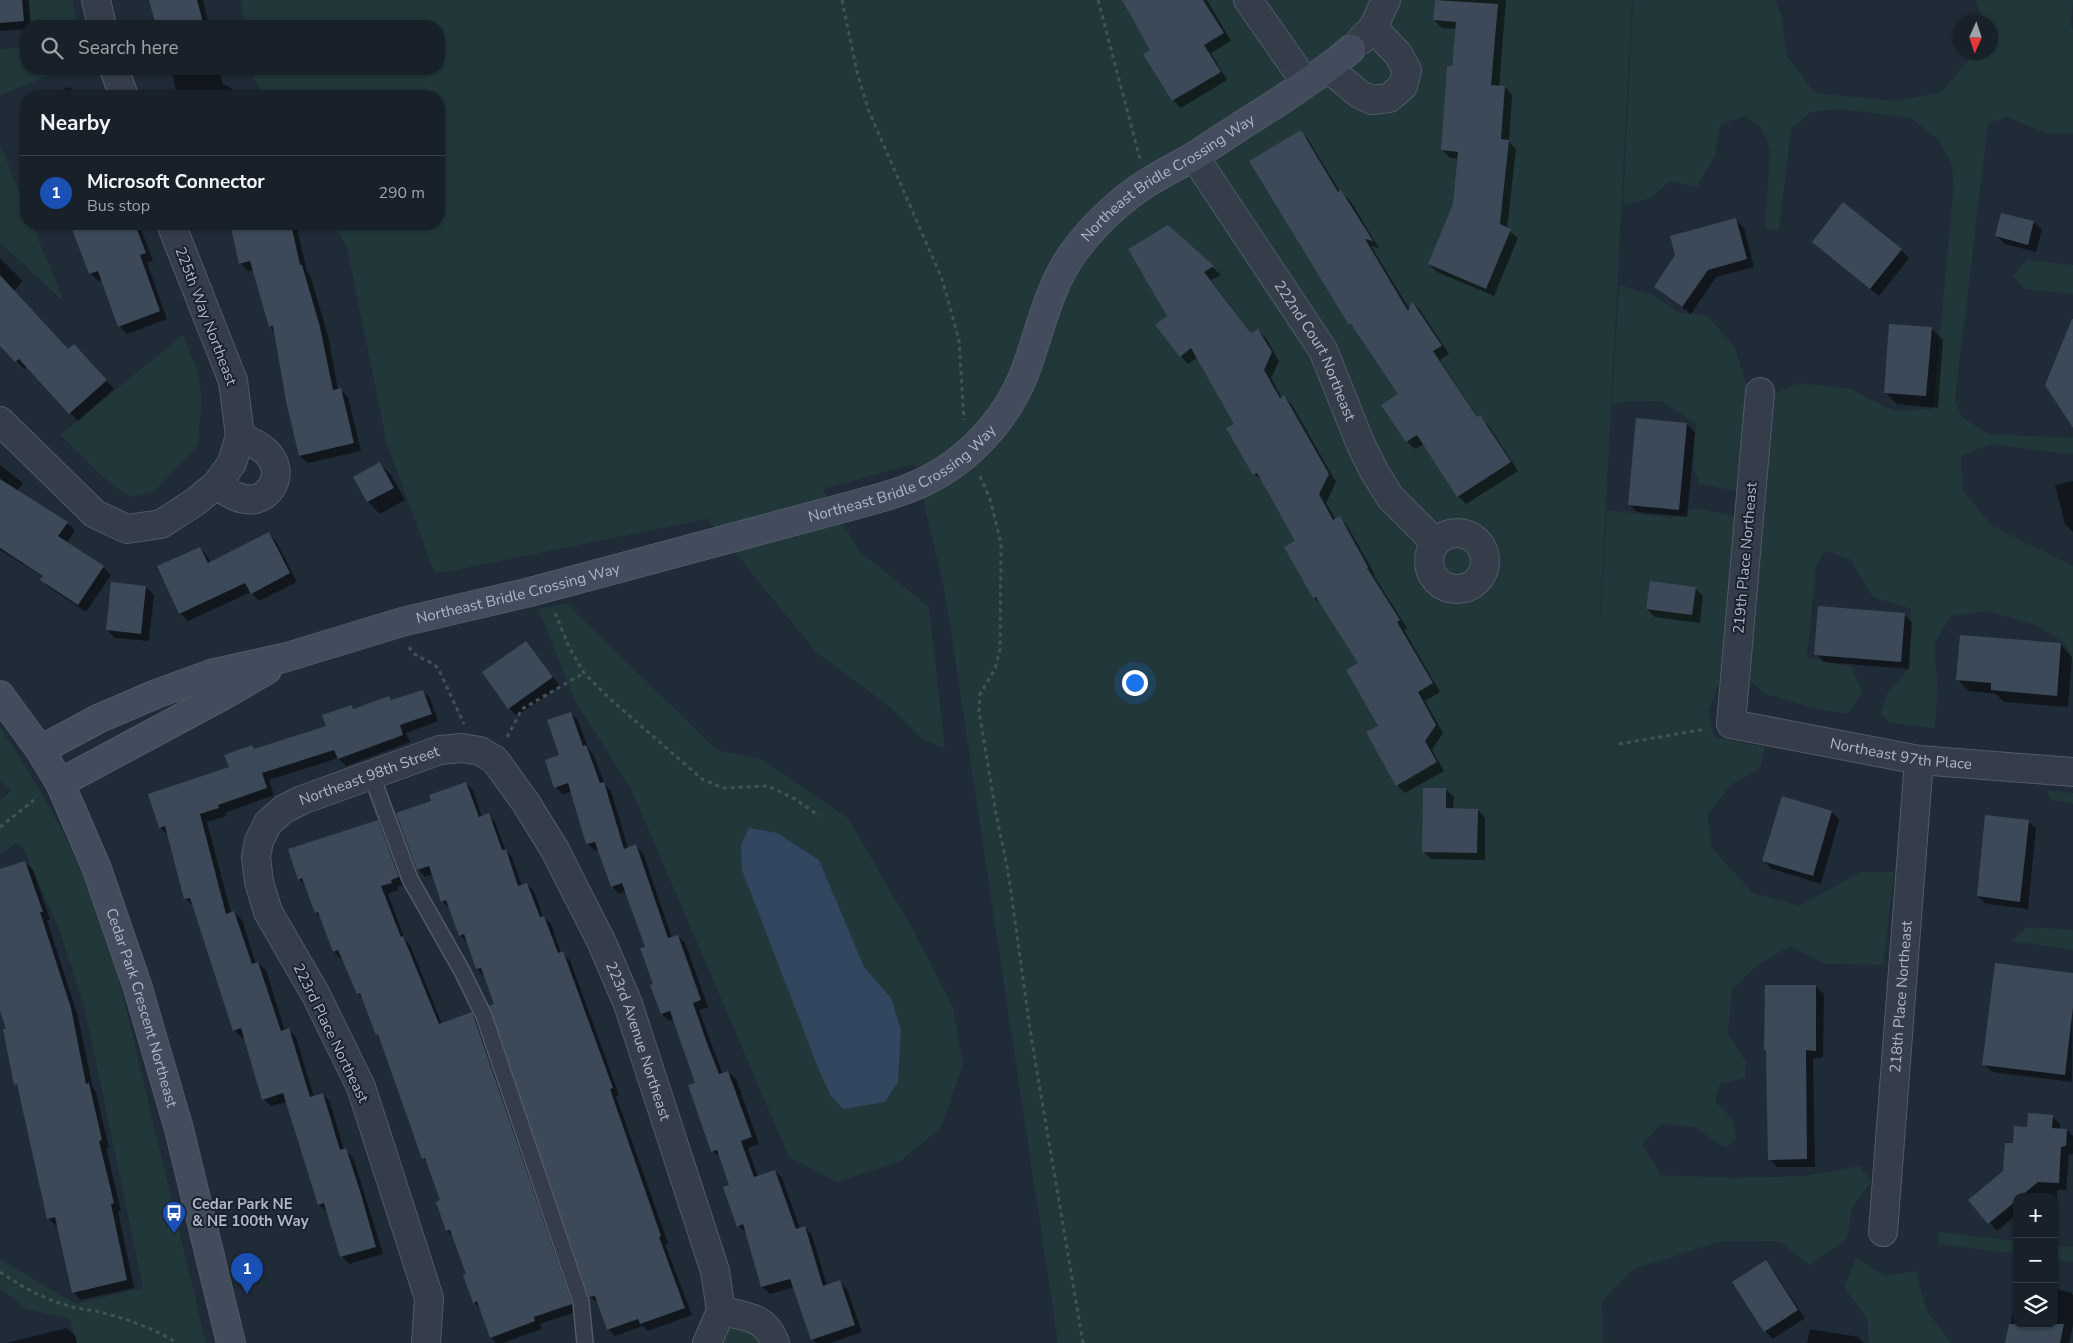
<!DOCTYPE html>
<html lang="en">
<head>
<meta charset="utf-8">
<style>
  body { margin:0; font-family:"Nunito Sans",sans-serif; background:#252d36; color:#f1f3f6 }
  .controls { position:absolute; right:15px; bottom:15px; display:grid; overflow:hidden; border-radius:10px; box-shadow:0 1px 4px #0004 }
  .controls button { width:45px; height:45px; display:grid; place-items:center; padding:0; border:0; border-bottom:1px solid #363e47; background:#18202a; color:#f1f3f6; font:25px sans-serif }
  .compass { position:absolute; left:1953px; top:15px; width:45px; height:45px; border-radius:50%; background:#18202a; box-shadow:0 1px 4px #0004; rotate:183deg }
  .you { position:absolute; left:1134px; top:682px; width:18px; height:18px; margin:-12px; border:4px solid #fff; border-radius:50%; background:#1a73e8; box-shadow:0 0 0 8px #1a73e833 }
  .badge { display:grid; place-items:center; width:32px; height:32px; border-radius:50%; background:#b45309; color:#fff; font-size:16px; font-weight:700 }
  .pin { position:absolute; translate:-50% -41px; filter:drop-shadow(0 1px 2px #0008) }
  .pin::after { content:''; position:absolute; top:26px; width:18px; height:15px; background:inherit; clip-path:polygon(0 0,100% 0,50% 100%) }
  .list { margin:0; padding:0; list-style:none }
  h2 { display:flex; justify-content:space-between; align-items:center; height:65px; margin:0; padding:0 20px; font-size:21px }
  h2 small { font-size:16px; font-weight:400; color:#9fa3a8 }
  .list li { display:grid; grid-template-columns:32px 1fr auto; gap:15px; align-items:center; box-sizing:border-box; height:75px; padding:0 20px; border-top:1px solid #363e47 }
  .list b { display:block; font-size:19px; white-space:nowrap }
  .list p { margin:0; font-size:16px; white-space:nowrap; color:#9fa3a8 }
  .list em { font-size:16px; font-style:normal; color:#9fa3a8 }
  .icon { flex:none; width:28px; height:28px; fill:none; stroke:currentColor; stroke-width:2; stroke-linecap:round; stroke-linejoin:round }
  .map { position:relative; flex:none; width:2073px; height:1343px; overflow:hidden }
  .search { position:absolute; background:#18202a; box-shadow:0 1px 4px #0004; left:20px; top:20px; width:425px; height:55px; display:flex; align-items:center; gap:12px; box-sizing:border-box; padding:0 18px; border-radius:20px; color:#9fa3a8; font-size:19px }
  .panel { position:absolute; background:#18202a; box-shadow:0 1px 4px #0004; left:20px; top:90px; width:425px; height:140px; border-radius:20px }
  .map>svg:first-child { display:block }
</style>
</head>
<body>
<div class="map">
<svg width="2073" height="1343" viewBox="0 0 2073 1343">
  <rect width="100%" height="100%" fill="#202b38"/>
  <!-- green -->
  <path fill="#223739" d="M26,0H72L78,26H29Z
    M241,0H1632L1598,658L1607,510L1672,518L1694,508L1738,517L1720,681L1708,712L1715,737L1765,747L1761,767L1731,785L1707,815L1712,848L1753,893L1799,906L1861,872H1894L1883,965L1825,964L1790,946L1758,965L1732,989L1728,1033L1746,1062L1745,1078L1720,1084L1715,1101L1732,1119L1736,1139L1726,1148L1694,1127L1661,1124L1642,1144L1661,1175L1734,1178L1805,1176L1860,1166L1871,1182L1852,1208L1847,1239L1809,1265L1779,1241L1718,1242L1634,1269L1602,1301L1603,1343H1058L946,598L915,464L823,489L860,552L929,607L945,748L922,739L890,707L816,652L708,519L435,574L387,444L347,247L334,224H439V96H264L252,74L251,69H439V26H245Z
    M1633,0H1776L1782,17L1787,56L1815,93L1896,101L1941,92L1968,61L1970,53L1990,52V22H1980L1981,18L1976,0H2073L2071,26L2073,30V134H2048L2007,117L1988,123L1955,400L1962,417L1988,434L2073,438V454H2066L1991,444L1961,456L1963,491L1992,526L2073,566V662L2066,644L2036,625L1987,611L1951,616L1934,644L1938,688L1935,728L1891,723L1881,713L1887,694L1908,670L1911,609L1873,597L1850,559L1825,551L1816,567L1807,658L1852,667L1862,692L1848,714L1812,708L1764,693L1748,678L1773,395L1798,383L1850,389L1894,411L1933,409L1954,184L1951,162L1938,139L1911,118L1841,109L1811,112L1791,129L1779,229H1765L1770,149L1761,127L1745,116L1720,125L1715,155L1697,187L1669,181L1651,198L1623,205Z
    M26,46V69H69L41,78L0,96V50Z
    M0,144L26,209V224H32L64,302L0,242Z
    M2027,260L2073,265V294L2025,289L2013,276Z
    M1619,285L1653,295L1680,313L1708,316L1735,347L1750,397L1742,492L1699,484L1693,465L1696,424L1661,401L1623,402L1612,405Z
    M183,335L197,369L202,396L198,445L155,491L130,497L103,477L60,435Z
    M566,603L717,750L761,759L848,818L912,928L953,1007L963,1065L941,1127L901,1161L837,1182L789,1157L632,791L576,702L538,609Z
    M0,727C36,781 68,836 92,896C117,960 131,1030 147,1097C166,1179 187,1261 206,1343H77L70,1319L26,1309L0,1288V1259L76,1304L143,1288L85,1009L59,929L22,845L16,843L0,854V801L11,791L0,780Z
    M2047,790L2073,793V804L2051,800Z
    M2027,927L2073,930V950L2012,941Z
    M1940,1232L2017,1241V1254L1938,1244Z
    M2054,1245L2073,1247V1262L2054,1259Z
    M1856,1258L1885,1276L1916,1271L1927,1311L1951,1343H1869L1867,1318L1844,1287Z
    M721,1311L775,1343H707Z"/>
  <!-- water -->
  <path fill="#334660" d="M749,828L777,833L819,860L864,967L891,998L901,1030L898,1082L885,1102L843,1109L831,1096L819,1070L742,870L741,845Z"/>
  <!-- shadow -->
  <path fill="#0007" d="M0,0H29L31,26H26V29L0,31Z
    M151,0H205H203L209,26H154L153,19H155Z
    M1123,0H1207L1231,41L1211,53L1227,80L1181,108L1173,100L1152,51Z
    M1436,0H1506L1499,87H1505L1512,95L1509,142L1516,149L1507,229L1518,238L1494,296L1437,272L1429,264L1454,205L1459,159L1450,158L1442,150L1456,29L1442,28L1434,20Z
    M166,69H219L223,85H227L235,92L236,96H177L173,76Z
    M70,87L78,96H45Z
    M1300,132L1308,139L1340,192L1349,199L1379,248L1371,246L1410,310L1413,303L1420,310L1449,354L1440,360L1478,418L1480,417L1488,425L1518,471L1466,504L1458,496L1424,444L1415,449L1407,442L1383,405L1400,394L1358,332L1350,324Z
    M2002,215L2034,222L2042,230L2036,252L2005,244L1997,236Z
    M1736,220L1744,228L1754,267L1716,277L1691,314L1663,294L1655,287Z
    M71,224H139L153,261L147,263L167,319L127,334L119,326L102,280L98,281L90,273Z
    M231,224H296L307,272L310,274L328,336L338,390L340,389L348,397L361,451L308,463L300,456L275,332L270,327L253,270L248,271L240,263Z
    M1168,227L1221,275L1211,280L1252,334L1258,330L1266,338L1279,361L1271,378L1282,398L1284,397L1292,405L1336,482L1326,503L1336,520L1339,518L1347,525L1375,575L1374,576L1407,628L1404,630L1440,692L1425,701L1443,733L1432,750L1444,771L1405,793L1397,785L1360,663L1322,605L1314,598L1297,542L1263,481L1254,474L1236,424L1198,357L1188,364L1181,356L1169,316Z
    M1813,242L1901,250L1909,258L1879,296Z
    M0,258L23,281L14,291L69,351L82,353L114,389L78,421L27,366L24,369L0,344Z
    M1931,328L1943,340L1938,408L1897,404L1885,392Z
    M1687,424L1695,432L1687,517L1637,512L1629,504Z
    M379,463L391,475L405,500L380,514L368,502L354,477Z
    M0,465L23,483L17,491L67,523L75,530L67,543L103,567L111,575L86,612L50,588L42,580L44,577L0,550Z
    M2073,481V532L2065,524L2055,485Z
    M268,533L276,541L297,582L259,601L251,592L188,621L180,613L200,548L207,556L211,563Z
    M146,587L154,595L149,641L115,638L107,630Z
    M1695,588L1703,596L1700,623L1655,617L1647,609Z
    M1904,614L1912,622L1909,669L1824,662L1816,654Z
    M526,642L560,686L517,716L509,708Z
    M2060,644L2072,657L2068,707L2004,702L1996,694L1969,691L1957,679Z
    M422,691L430,698L438,721L406,733L410,742L346,766L338,758L269,780L274,795L225,813L226,816L207,822L231,913L234,912L242,920L256,964L258,963L266,970L285,1031L288,1030L296,1037L314,1097L323,1094L330,1102L344,1150L353,1157L383,1254L349,1264L342,1256L328,1212L319,1205L287,1102L271,1106L264,1099L245,1037L242,1038L234,1030L193,906L185,898L168,835L160,827L230,768L252,746L255,750L327,726L352,707L355,710L389,697L393,701Z
    M570,713L578,720L588,748L593,754L605,785L611,791L628,848L636,846L643,853L672,938L678,936L685,943L708,1007L699,1010L714,1051L723,1074L728,1072L736,1079L759,1144L748,1148L758,1177L775,1171L782,1178L800,1229L805,1227L812,1235L827,1286L840,1282L847,1289L862,1332L830,1343H816L812,1339L794,1287L770,1294L762,1287L747,1233L738,1226L731,1186L721,1158L712,1151L696,1084L674,1019L669,1021L662,1014L646,947L627,891L619,894L612,886L599,849L595,851L587,843L572,791L563,795L556,787Z
    M466,783L473,790L482,817L488,815L495,822L506,851L512,857L522,886L527,884L534,891L543,917L551,924L561,953L570,960L619,1095L616,1096L668,1243L665,1244L692,1315L648,1331L643,1326L615,1336L608,1329L599,1303L590,1297L491,1006L496,1004L484,976L477,969L467,942L460,935L449,908L442,901L433,874L425,877L418,869L432,801Z
    M1446,790L1454,797L1453,809L1478,810L1485,818V860L1431,859L1423,851Z
    M1832,812L1839,820L1821,884L1772,869L1764,861Z
    M378,821L385,828L406,884L397,887L398,890L388,894L405,940L410,945L442,1024L471,1013L479,1021L578,1311L540,1324L542,1329L502,1343H496L491,1337L480,1308L474,1302L468,1275L454,1238L447,1231L441,1201L428,1163L423,1158L381,1038L377,1034L363,999L358,993L343,958L341,959L334,952L322,918L316,913L306,886L299,879Z
    M2028,821L2036,829L2028,909L1986,904L1978,896Z
    M25,862L33,870L50,920H47L78,1017L93,1089L96,1092L109,1148H106L121,1211H118L134,1288L81,1300L73,1292L59,1225L56,1226L48,1218L19,1087L16,1084L7,1030L0,1006V871Z
    M2073,974L2072,1082L1992,1072L1984,1064Z
    M1816,986L1824,994L1823,1058H1813L1815,1167H1777L1769,1159L1768,1052L1766,1050Z
    M2052,1116L2060,1124V1129L2067,1130L2073,1136V1154L2069,1155L2066,1190H2057V1200H2054V1197H2017V1214L1997,1231L1970,1201L2004,1171L2014,1145L2028,1128Z
    M1766,1262L1773,1270L1805,1318L1773,1339L1765,1331Z
    M2054,1289L2070,1292L2073,1295V1325L2069,1343H2007L2017,1291V1324H2054Z
    M67,1328L75,1336L77,1343H6Z
    M1810,1329L1858,1337L1864,1343H1807Z"/>
  <!-- building -->
  <path fill="#3c4958" d="M0,0H22L24,21L0,23Z
    M149,0H197L204,26H156Z
    M1122,0H1203L1224,33L1204,45L1221,72L1172,101L1143,54L1150,50Z
    M1435,0L1498,4L1491,85L1505,86L1501,139L1509,140L1500,224L1511,229L1486,289L1428,264L1453,204L1458,152L1441,150L1447,66H1452L1456,22L1433,20Z
    M1301,130L1338,192L1341,190L1373,241L1365,239L1408,311L1412,301L1442,346L1433,351L1477,417L1480,415L1511,462L1457,497L1417,435L1406,442L1381,405L1398,394L1351,324L1349,325L1249,161Z
    M1843,202L1902,249L1870,289L1812,242Z
    M2001,213L2034,221L2028,245L1995,236Z
    M1736,218L1747,259L1708,270L1682,307L1654,287L1675,255L1670,236Z
    M70,224H135L146,253L140,255L160,311L118,327L98,271L89,274Z
    M230,224H291L300,265H302L320,327L333,390L341,388L354,443L299,456L286,401L273,326L269,327L250,261L239,264Z
    M1168,225L1214,266L1204,272L1251,333L1258,329L1272,352L1264,370L1280,398L1284,395L1329,474L1319,494L1333,520L1340,516L1368,567L1367,568L1400,620L1397,622L1433,683L1418,692L1436,725L1425,741L1437,762L1396,786L1366,732L1378,726L1346,670L1358,663L1316,597L1313,598L1284,547L1295,541L1257,473L1253,475L1226,428L1234,424L1191,348L1180,357L1155,325L1167,316L1128,249Z
    M0,275L68,349L74,344L107,380L69,414L19,359L15,362L0,346Z
    M2072,319H2073V428L2045,385Z
    M1889,324L1932,327L1926,396L1884,393Z
    M1636,418L1687,423L1679,510L1628,505Z
    M380,462L394,488L367,502L353,477Z
    M0,479L68,522L58,536L104,566L78,605L40,580L43,576L0,548Z
    M269,532L290,573L251,594L245,583L179,614L157,566L200,547L208,563Z
    M1650,581L1696,587L1692,615L1646,609Z
    M111,582L146,586L141,634L106,630Z
    M1818,606L1905,613L1901,662L1814,655Z
    M1960,635L2061,643L2057,696L1991,690V683L1956,680Z
    M526,641L553,677L508,709L482,672Z
    M423,690L432,714L400,725L403,735L338,759L334,750L262,773L267,788L218,805L219,808L200,814L226,914L234,911L252,964L258,962L281,1031L289,1028L310,1097L323,1093L340,1150L346,1148L360,1191L376,1247L340,1257L324,1203L318,1205L283,1093L262,1100L241,1028L233,1031L190,898L184,899L165,826L159,828L148,794L229,767L224,755L252,745L254,749L326,726L322,715L352,705L353,709L389,696L391,700Z
    M571,712L583,746L586,745L600,783L604,782L624,849L636,844L668,938L678,935L701,1000L693,1003L707,1043L719,1074L728,1071L752,1137L741,1141L754,1177L775,1170L796,1229L805,1226L823,1286L840,1280L855,1325L811,1340L790,1279L761,1287L743,1224L737,1227L723,1187L729,1185L717,1150L711,1152L688,1085L695,1083L670,1011L661,1014L650,985L653,984L640,948L645,947L622,883L611,887L595,842L586,844L568,783L554,788L545,760L559,755L547,720Z
    M466,782L479,817L489,813L502,850L506,849L518,886L527,883L540,917L544,916L558,953L563,951L613,1088L610,1089L661,1236L659,1237L685,1308L640,1324L638,1319L607,1330L595,1296L589,1297L489,1006L494,1004L481,968L476,969L464,934L459,936L446,900L441,902L429,866L417,870L396,813L431,801L429,795Z
    M1423,788H1446V808L1478,809L1477,853L1422,852Z
    M1782,796L1832,811L1813,876L1762,861Z
    M1985,815L2029,820L2020,902L1977,896Z
    M378,820L399,877L391,880L392,883L381,886L401,937L403,936L439,1024L472,1012L475,1020L572,1304L534,1317L535,1321L490,1338L477,1301L473,1303L463,1275L466,1274L450,1230L446,1231L436,1202L440,1200L425,1158L422,1159L378,1034L376,1035L360,993L357,994L338,950L333,952L318,912L315,913L302,878L298,880L288,849Z
    M25,861L43,912H40L71,1008L86,1084L89,1083L102,1140L99,1141L114,1203L111,1204L127,1280L72,1293L55,1217L47,1219L17,1084L14,1085L3,1029H6L0,1011V869Z
    M1995,963L2073,973V1007L2065,1075L1982,1065Z
    M1765,985H1816V1051L1806,1050L1807,1159L1768,1160L1766,1050H1764Z
    M2028,1113L2053,1115L2052,1128L2067,1129L2066,1146L2061,1147L2059,1183L2038,1182L2020,1197H2017V1200L1988,1224L1968,1200L2003,1171L2005,1143H2013L2014,1126L2027,1127Z
    M1766,1260L1798,1310L1764,1332L1732,1282Z
    M2009,1324H2064L2060,1343H2005Z"/>
  <g fill="none" stroke-linecap="round" stroke-linejoin="round">
    <defs>
      <path id="lane" d="M371,774L410,879L462,971L484,1016L581,1302L585,1343"/>
      <g id="street">
        <path d="M96,0L102,26"/>
        <path d="M1248,0L1306,83"/>
        <path d="M1361,40L1373,28L1386,0"/>
        <path d="M114,69L124,96"/>
        <path d="M1329,69L1359,94L1372,100L1389,98L1403,86L1407,70L1398,54L1373,28"/>
        <path id="s1" d="M1194,156L1323,350L1361,445L1374,471L1390,497L1435,542"/>
        <path id="s2" d="M1760,392L1731,724L1919,760L2073,772"/>
        <path d="M0,421L95,514L127,529L161,524L195,502L216,485L232,463L240,436L233,381L171,224"/>
        <path d="M216,485C227,492 241,502 256,499C275,493 282,470 269,455C263,447 249,441 240,436"/>
        <circle cx="1457" cy="561" r="28"/>
        <path id="s3" d="M1883,1232L1919,760"/>
        <path d="M721,1311C746,1316 766,1317 775,1343"/>
        <path id="s4" d="M426,1343L429,1298L361,1087L316,995L268,912L259,882L256,857L259,841L268,823L284,809L302,800L440,750L462,748L480,751L495,760L526,803L555,850L602,943L628,1004L715,1271L721,1311L707,1343"/>
      </g>
      <g id="secondary">
        <path id="s5" d="M0,695L40,750L60,783L97,869L137,985L179,1129L231,1343"/>
        <path id="s6" d="M40,750L100,718L156,694L211,674L287,657L402,622L530,592L869,501C883,497 898,493 912,487C964,466 1005,423 1025,372C1040,332 1048,288 1073,253C1093,226 1119,201 1147,183C1162,173 1180,165 1196,155C1221,139 1246,122 1272,106C1299,88 1326,71 1351,49"/>
        <path d="M60,783L222,696L267,670"/>
      </g>
    </defs>
    <!-- lane casing -->
    <use href="#lane" stroke="#515a66" stroke-width="18"/>
    <!-- street casing -->
    <use href="#street" stroke="#515a66" stroke-width="30"/>
    <!-- secondary casing -->
    <use href="#secondary" stroke="#515a66" stroke-width="30"/>
    <!-- path -->
    <path stroke="#405457" stroke-width="3" stroke-dasharray="4 4" stroke-linecap="butt" d="M842,0L857,72L868,109L942,279L959,340L964,420
      M1098,0L1140,159
      M980,476L990,499L1001,543L1000,650L995,669L980,694L979,711L996,814L1008,871L1031,1036L1083,1343
      M555,613L569,647L584,673L609,698L702,779L723,788L768,786L795,799L819,816
      M409,647C415,659 429,659 438,668L464,724
      M507,737L522,709L584,673
      M1619,744L1706,729
      M0,827L34,800
      M0,1272C22,1287 44,1299 69,1306C77,1309 86,1309 95,1311C123,1317 153,1328 177,1343"/>
    <!-- lane -->
    <use href="#lane" stroke="#343d49" stroke-width="15"/>
    <!-- street -->
    <use href="#street" stroke="#343d49" stroke-width="28"/>
    <!-- secondary -->
    <use href="#secondary" stroke="#424c5c" stroke-width="28"/>
  </g>
  <!-- icons -->
  <defs>
    <symbol id="bus-pin" viewBox="-11 -11 22 30"><path d="M0 17L-7.5 6A9.5 9.5 0 1 1 7.5 6Z" fill="#1a4fb4" stroke="#19222d"/><path d="M-5-6H5V4H4V6H2V4H-2V6H-4V4H-5ZM-3.5-4V0h7V-4ZM-3.5 1.2v1.5H-2V1.2ZM2 1.2v1.5H3.5V1.2Z" fill="#fff"/></symbol>
  </defs>
  <g fill-rule="evenodd">
    <use href="#bus-pin" x="160" y="1199" width="28" height="38"/>
  </g>
  <g text-anchor="middle" dominant-baseline="central" stroke-width="4" stroke-linejoin="round" paint-order="stroke">
    <!-- street labels -->
    <g font-size="15" fill="#aeb7c5" stroke="#19222d">
      <text stroke="none"><textPath href="#s6" startOffset="1330">Northeast Bridle Crossing Way</textPath></text>
      <text transform="translate(206 316) rotate(69)">225th Way Northeast</text>
      <text stroke="none"><textPath href="#s1" startOffset="230">222nd Court Northeast</textPath></text>
      <text stroke="none"><textPath href="#s6" startOffset="910">Northeast Bridle Crossing Way</textPath></text>
      <text transform="translate(1745 558) rotate(-85)">219th Place Northeast</text>
      <text stroke="none"><textPath href="#s6" startOffset="505">Northeast Bridle Crossing Way</textPath></text>
      <text stroke="none"><textPath href="#s2" startOffset="506">Northeast 97th Place</textPath></text>
      <text stroke="none"><textPath href="#s4" startOffset="671">Northeast 98th Street</textPath></text>
      <text stroke="none"><textPath href="#s3" startOffset="236">218th Place Northeast</textPath></text>
      <text stroke="none"><textPath href="#s5" startOffset="346">Cedar Park Crescent Northeast</textPath></text>
      <text transform="translate(331 1033) rotate(64)">223rd Place Northeast</text>
      <text stroke="none"><textPath href="#s4" startOffset="1121">223rd Avenue Northeast</textPath></text>
    </g>
    <!-- poi labels -->
    <g font-size="15" font-weight="bold" fill="#aeb7c5" stroke="#19222d" text-anchor="start">
      <text x="192" y="1204">Cedar Park NE<tspan x="192" dy="17">&amp; NE 100th Way</tspan></text>
    </g>
  </g>
</svg>
<div class="controls">
<button>+</button>
<button>−</button>
<button><svg class="icon" aria-label="layers" viewBox="0 0 24 24"><path d="M12 4l9 5-9 5-9-5zM3 14l9 5 9-5"/></svg></button>
</div>
<svg class="compass" viewBox="-18 -18 36 36"><path d="M0-13l5 13h-10z" fill="#e53935"/><path d="M0 13l5-13h-10z" fill="#9fa3a8"/></svg>
<div class="you"></div>
<div class="pin badge" style="left:247px;top:1294px;background:#1a4fb4">1</div>
<div class="search"><svg class="icon" aria-label="search" viewBox="0 0 24 24"><circle cx="10" cy="10" r="6"/><path d="M15 15l6 6"/></svg>Search here</div>
<section class="panel">
<h2>Nearby<small></small></h2>
<ul class="list">
<li><span class="badge" style="background:#1a4fb4">1</span><div><b>Microsoft Connector</b><p>Bus stop</p></div><em>290 m</em></li>
</ul>
</section>
</div>
</body>
</html>
